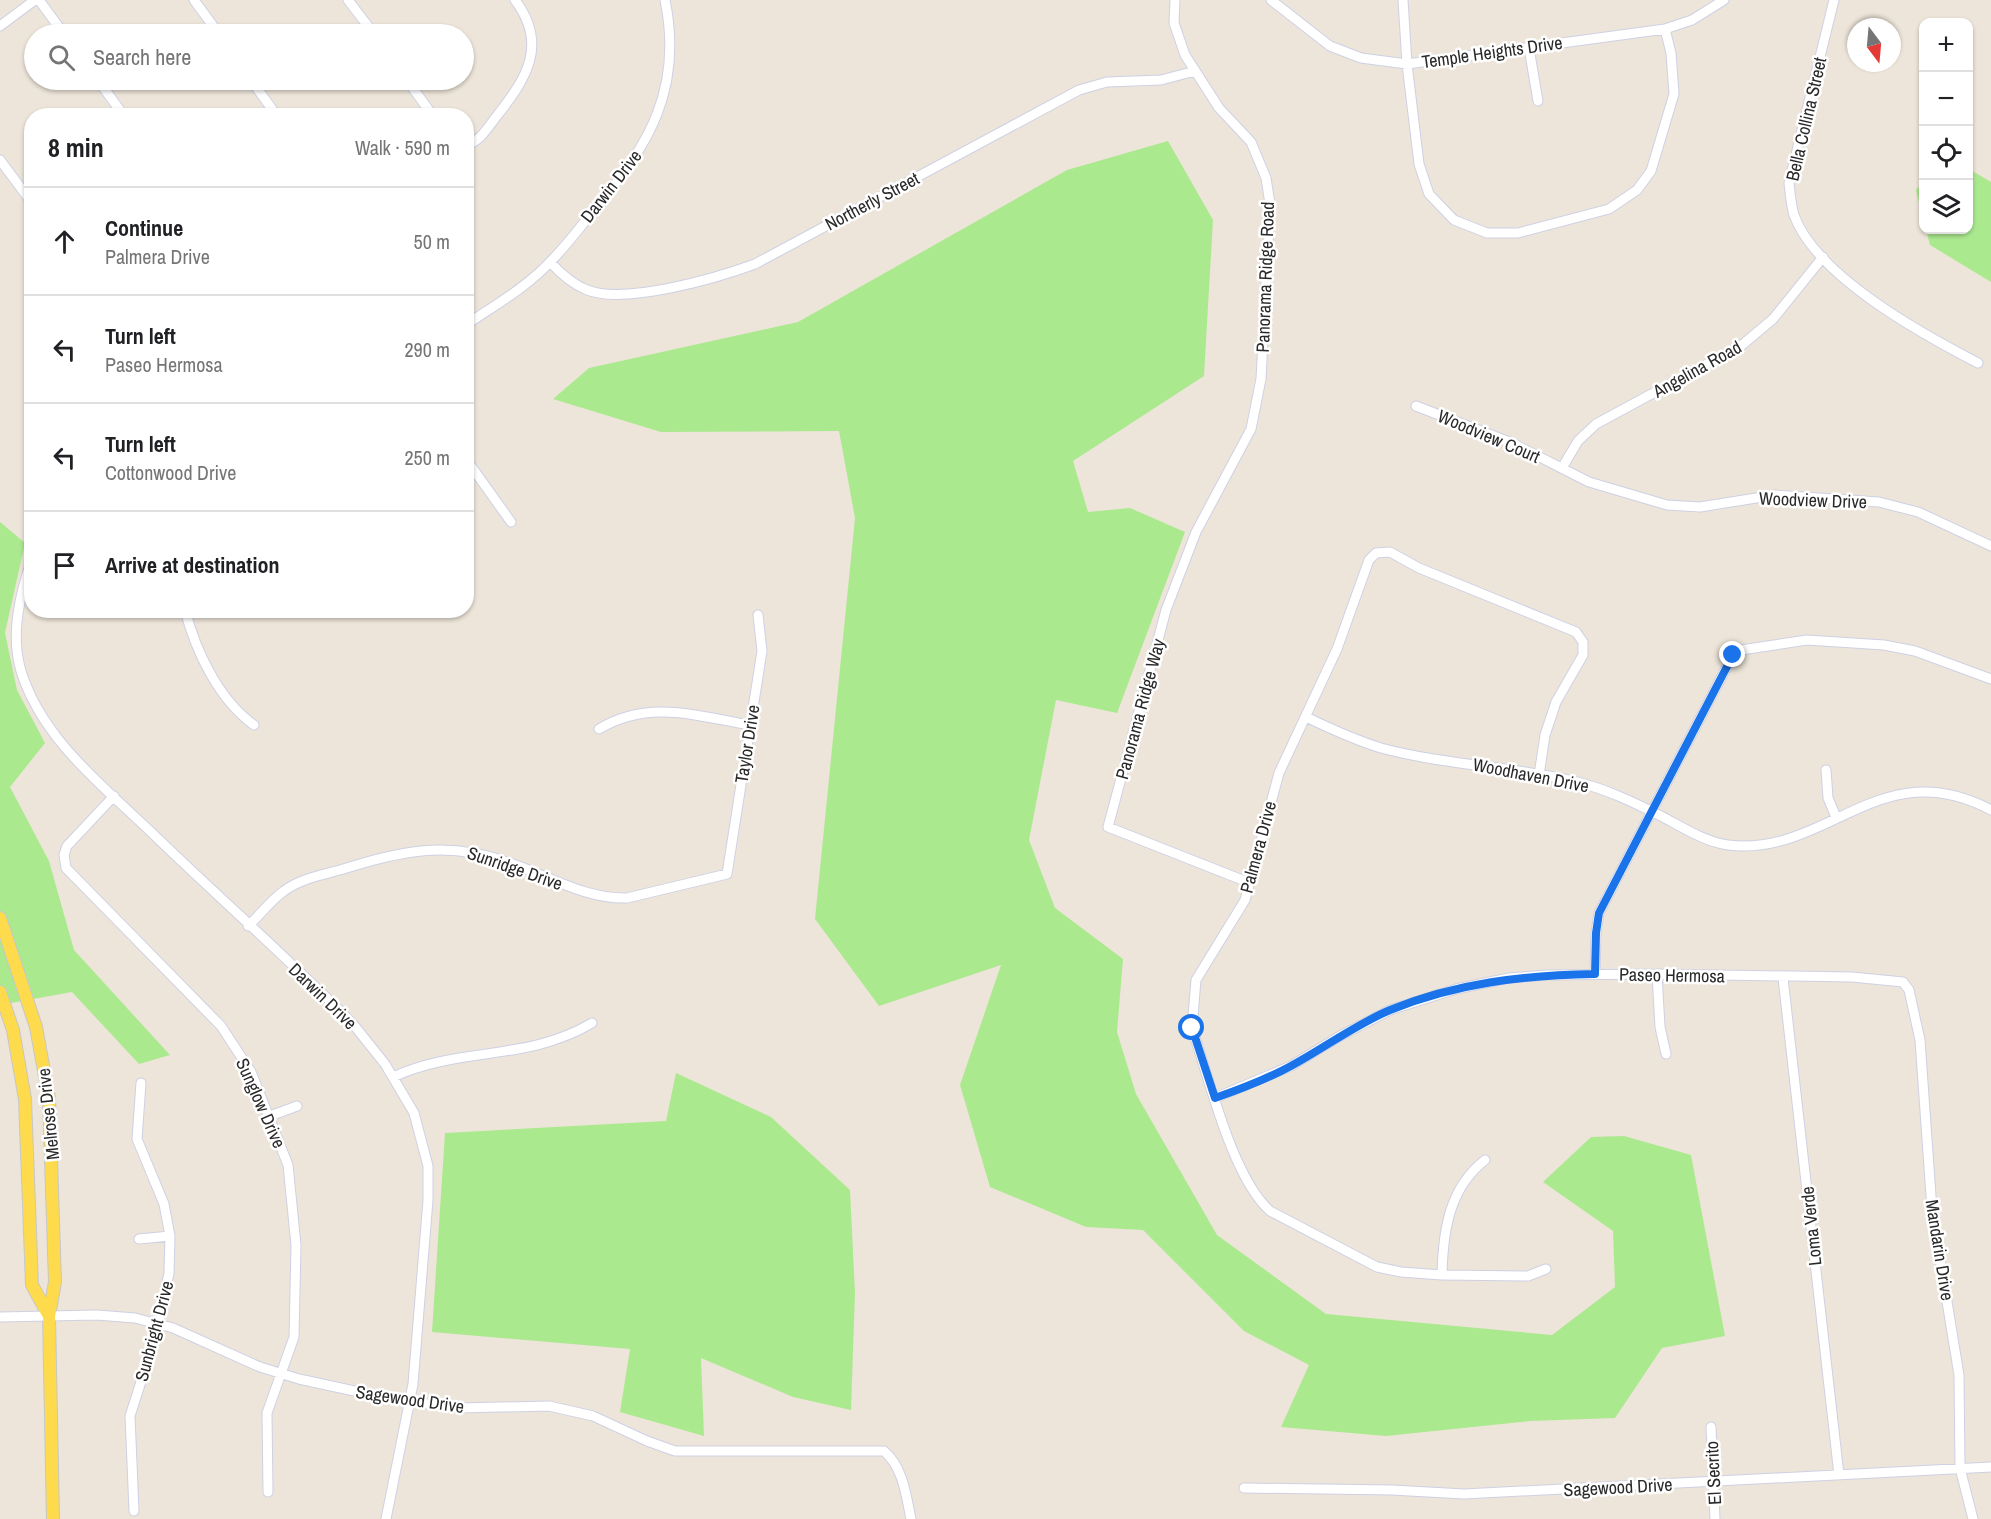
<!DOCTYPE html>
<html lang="en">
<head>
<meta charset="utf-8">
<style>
  body { margin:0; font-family:"Archivo Narrow",sans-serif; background:#f6f6f6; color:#202124 }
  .controls { position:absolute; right:18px; top:18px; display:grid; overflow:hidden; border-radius:12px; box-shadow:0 2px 4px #0004 }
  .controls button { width:54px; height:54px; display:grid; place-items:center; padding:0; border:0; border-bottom:2px solid #e0e0e0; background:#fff; color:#202124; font:30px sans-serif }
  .compass { position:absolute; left:1847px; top:18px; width:54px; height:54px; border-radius:50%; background:#fff; box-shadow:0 2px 4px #0004; rotate:164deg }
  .stop { position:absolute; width:18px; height:18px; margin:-14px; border:4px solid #1a73e8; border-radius:50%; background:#fff }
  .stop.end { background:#1a73e8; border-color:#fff; box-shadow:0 2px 6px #0008 }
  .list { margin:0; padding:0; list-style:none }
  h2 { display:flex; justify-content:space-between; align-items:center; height:78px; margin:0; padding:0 24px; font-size:26px }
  h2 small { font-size:20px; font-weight:400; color:#757577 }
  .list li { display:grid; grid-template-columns:39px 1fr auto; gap:18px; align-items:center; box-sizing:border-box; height:108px; padding:0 24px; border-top:2px solid #e0e0e0 }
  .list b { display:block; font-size:22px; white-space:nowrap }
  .list p { margin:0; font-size:20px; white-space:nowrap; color:#757577 }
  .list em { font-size:20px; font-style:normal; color:#757577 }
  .icon { flex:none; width:33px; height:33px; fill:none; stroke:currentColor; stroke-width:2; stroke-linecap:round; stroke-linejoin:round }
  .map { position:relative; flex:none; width:1991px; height:1519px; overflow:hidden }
  .search { position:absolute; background:#fff; box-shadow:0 2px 4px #0004; left:24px; top:24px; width:450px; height:66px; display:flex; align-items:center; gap:15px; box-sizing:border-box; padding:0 21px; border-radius:33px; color:#757577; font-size:22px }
  .panel { position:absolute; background:#fff; box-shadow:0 2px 4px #0004; left:24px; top:108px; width:450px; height:510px; border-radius:24px }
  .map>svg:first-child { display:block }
</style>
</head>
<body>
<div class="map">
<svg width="1991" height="1519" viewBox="0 0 1991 1519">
  <rect width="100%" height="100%" fill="#ede5d9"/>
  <!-- green -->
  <path fill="#abe98f" d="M1168,141L1213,220L1204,376L1073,461L1088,512L1130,508L1185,532L1117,713L1056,700L1029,840L1055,908L1123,959L1117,1032L1136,1094L1217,1235L1326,1314L1552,1335L1615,1287L1613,1231L1543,1182L1591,1137L1624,1136L1691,1155L1725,1336L1662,1348L1615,1418L1530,1421L1386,1436L1281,1427L1309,1365L1244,1331L1143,1230L1086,1227L990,1187L960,1085L1001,965L879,1006L815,919L855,518L839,431L661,432L553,399L589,368L798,322L1067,170Z
    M1969,169L1991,182V282L1930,245L1926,230H1968Z
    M1923,182V220L1916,190Z
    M0,522L25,543L5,633L17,690L45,743L10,787L49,861L74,950L170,1055L139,1064L72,992L0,1005Z
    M676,1073L771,1117L850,1190L855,1293L851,1410L793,1397L701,1358L704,1436L620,1412L630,1349L432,1332L445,1133L666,1121Z"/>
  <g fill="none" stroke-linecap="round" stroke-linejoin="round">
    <defs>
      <path id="minor" d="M39,0L64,34
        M194,0L219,34
        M348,0L374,34
        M1175,0L1174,23L1185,55L1219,108L1251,142L1266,178L1270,204L1261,379L1251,429L1196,532L1166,610L1108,827L1250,883
        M1271,0L1330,46L1361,58L1407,64L1665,29L1692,20L1724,0
        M1403,0L1407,64L1419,164L1429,194L1454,220L1487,233H1518L1609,209L1637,190L1651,171L1674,94L1671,53L1665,29
        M1834,0L1789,183C1790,193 1791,205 1794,215C1816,276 1922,334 1978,363
        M0,26L35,0
        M1529,48L1538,101
        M98,80L124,116
        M251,80L277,116
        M407,80L433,116
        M466,145C480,142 488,127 496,117C526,79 549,45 515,0
        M0,160L32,203
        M550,262C561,274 572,284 587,290C625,305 717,278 755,264L1079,90L1107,82L1161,80L1195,71
        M466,325C495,305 527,287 551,261C567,245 581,226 595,209C650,144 683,88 665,0
        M1416,406L1512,443L1589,482L1667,505L1700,507L1775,495L1879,502L1918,512L1991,546
        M466,459L511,522
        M1562,468L1578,441L1596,424L1742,345L1773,319L1823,257
        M32,559C20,594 10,634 21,671C42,739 102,785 151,832C218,897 288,958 353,1024L385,1064L414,1113L428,1166V1200L413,1384L386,1519
        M185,610C196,652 219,700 254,725
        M1306,717C1331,729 1355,740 1381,748C1444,765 1510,766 1573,781C1604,788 1633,802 1661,816C1682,827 1705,842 1728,845C1828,857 1879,751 1991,810
        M599,729C649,699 696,716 750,725
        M1826,770L1828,798L1836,817
        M1539,775L1545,735L1556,702L1583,655V642L1576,632L1419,568L1390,552L1376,553L1369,560L1337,649L1279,773L1245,900L1196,980L1192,1028C1209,1078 1232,1177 1270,1211L1377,1267L1401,1272L1442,1275L1528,1276L1546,1269
        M114,796L67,846L64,855L66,868L221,1026L251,1072L288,1165L296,1245L294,1337L267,1413L268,1492
        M248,926C260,915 271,900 284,891C300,879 321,875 340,870C402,851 446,840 510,863C549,876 585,899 627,898L727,874L762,651L758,615
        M1595,974L1596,933L1599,913L1733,655L1741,650L1807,640L1884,645L1915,651L1991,679
        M1657,974L1660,1027L1666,1054
        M1783,978L1839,1475
        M393,1077C460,1046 526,1062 592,1023
        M1215,1098L1291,1066L1340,1036L1390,1010L1456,989L1509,978L1547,975L1657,974L1852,977L1903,982L1909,990L1920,1040L1932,1210L1959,1375L1960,1468L1973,1519
        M270,1116L297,1106
        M139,1239L170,1236
        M1442,1275C1443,1231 1449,1188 1485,1160
        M0,1317L97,1315L135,1318L173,1328L260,1367L299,1379L396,1400L459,1408L549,1406L593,1416L647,1441L675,1451H884C903,1467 906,1495 911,1519
        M1711,1427L1715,1519
        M1244,1488L1392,1490L1464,1494L1991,1467
        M134,1511L130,1416L155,1338L169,1273L170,1236L164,1204L137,1139L141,1083"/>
      <path id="major" d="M0,918L36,1027L49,1098L55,1282L49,1316L53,1519
        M0,992L13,1030L25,1099L32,1285L49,1316"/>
    </defs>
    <!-- minor casing -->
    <use href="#minor" stroke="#ced1e4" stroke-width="11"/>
    <!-- major casing -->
    <use href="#major" stroke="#c7c7c7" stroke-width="14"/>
    <!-- minor -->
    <use href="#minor" stroke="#fff" stroke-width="9"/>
    <!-- major -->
    <use href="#major" stroke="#fedb4c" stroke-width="12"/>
  </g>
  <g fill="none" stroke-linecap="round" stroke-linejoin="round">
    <!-- route -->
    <path stroke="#1a73e8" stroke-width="8" d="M1192,1028L1215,1098C1241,1089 1267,1079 1291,1066C1324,1048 1355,1025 1390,1010C1456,983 1525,975 1595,974L1596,933L1599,913L1733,655"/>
  </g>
  <g text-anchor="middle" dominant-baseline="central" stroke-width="5" stroke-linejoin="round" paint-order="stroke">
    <!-- street labels -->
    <g font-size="18" fill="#292929" stroke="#fff">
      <text transform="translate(1492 52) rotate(-8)">Temple Heights Drive</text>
      <text transform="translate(1806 119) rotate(-77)">Bella Collina Street</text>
      <text transform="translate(611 186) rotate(-52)">Darwin Drive</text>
      <text transform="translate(872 201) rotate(-28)">Northerly Street</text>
      <text transform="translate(1265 277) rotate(-88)">Panorama Ridge Road</text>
      <text transform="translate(1697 369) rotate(-29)">Angelina Road</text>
      <text transform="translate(1489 436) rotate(23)">Woodview Court</text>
      <text transform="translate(1813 500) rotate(2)">Woodview Drive</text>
      <text transform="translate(1140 709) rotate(-75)">Panorama Ridge Way</text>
      <text transform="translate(747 744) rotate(-81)">Taylor Drive</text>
      <text transform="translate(1531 775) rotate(11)">Woodhaven Drive</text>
      <text transform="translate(1258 847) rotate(-75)">Palmera Drive</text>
      <text transform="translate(515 868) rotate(19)">Sunridge Drive</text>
      <text transform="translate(1672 975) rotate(1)">Paseo Hermosa</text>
      <text transform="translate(323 996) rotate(44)">Darwin Drive</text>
      <text transform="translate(261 1103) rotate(66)">Sunglow Drive</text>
      <text transform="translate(48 1114) rotate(-96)">Melrose Drive</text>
      <text transform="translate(1811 1226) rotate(-96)">Loma Verde</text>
      <text transform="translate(1940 1250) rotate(81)">Mandarin Drive</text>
      <text transform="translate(154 1331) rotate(-75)">Sunbright Drive</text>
      <text transform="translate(410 1399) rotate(8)">Sagewood Drive</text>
      <text transform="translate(1713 1473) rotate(-93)">El Secrito</text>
      <text transform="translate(1618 1487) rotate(-3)">Sagewood Drive</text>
    </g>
  </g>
</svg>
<div class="controls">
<button>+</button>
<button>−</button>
<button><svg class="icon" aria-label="locate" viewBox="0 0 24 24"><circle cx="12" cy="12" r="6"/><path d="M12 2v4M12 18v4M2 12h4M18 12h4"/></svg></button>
<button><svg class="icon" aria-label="layers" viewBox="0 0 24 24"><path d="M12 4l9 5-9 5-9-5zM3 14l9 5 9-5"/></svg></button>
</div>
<svg class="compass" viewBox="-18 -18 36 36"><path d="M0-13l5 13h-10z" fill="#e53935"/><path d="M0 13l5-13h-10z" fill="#757577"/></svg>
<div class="stop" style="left:1192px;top:1028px"></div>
<div class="stop end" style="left:1733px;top:655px"></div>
<div class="search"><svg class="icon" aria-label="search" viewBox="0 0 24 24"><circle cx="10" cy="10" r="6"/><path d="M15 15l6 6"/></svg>Search here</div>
<section class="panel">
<h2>8 min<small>Walk · 590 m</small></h2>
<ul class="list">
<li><svg class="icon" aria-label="ahead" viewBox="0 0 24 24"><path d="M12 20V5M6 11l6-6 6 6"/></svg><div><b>Continue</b><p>Palmera Drive</p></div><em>50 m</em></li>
<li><svg class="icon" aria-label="left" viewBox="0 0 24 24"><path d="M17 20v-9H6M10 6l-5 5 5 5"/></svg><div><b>Turn left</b><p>Paseo Hermosa</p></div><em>290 m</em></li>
<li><svg class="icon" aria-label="left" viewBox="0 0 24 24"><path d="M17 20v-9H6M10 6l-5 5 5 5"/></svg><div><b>Turn left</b><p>Cottonwood Drive</p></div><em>250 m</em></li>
<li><svg class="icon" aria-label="arrive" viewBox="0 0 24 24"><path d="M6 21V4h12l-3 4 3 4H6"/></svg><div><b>Arrive at destination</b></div></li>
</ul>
</section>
</div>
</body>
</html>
